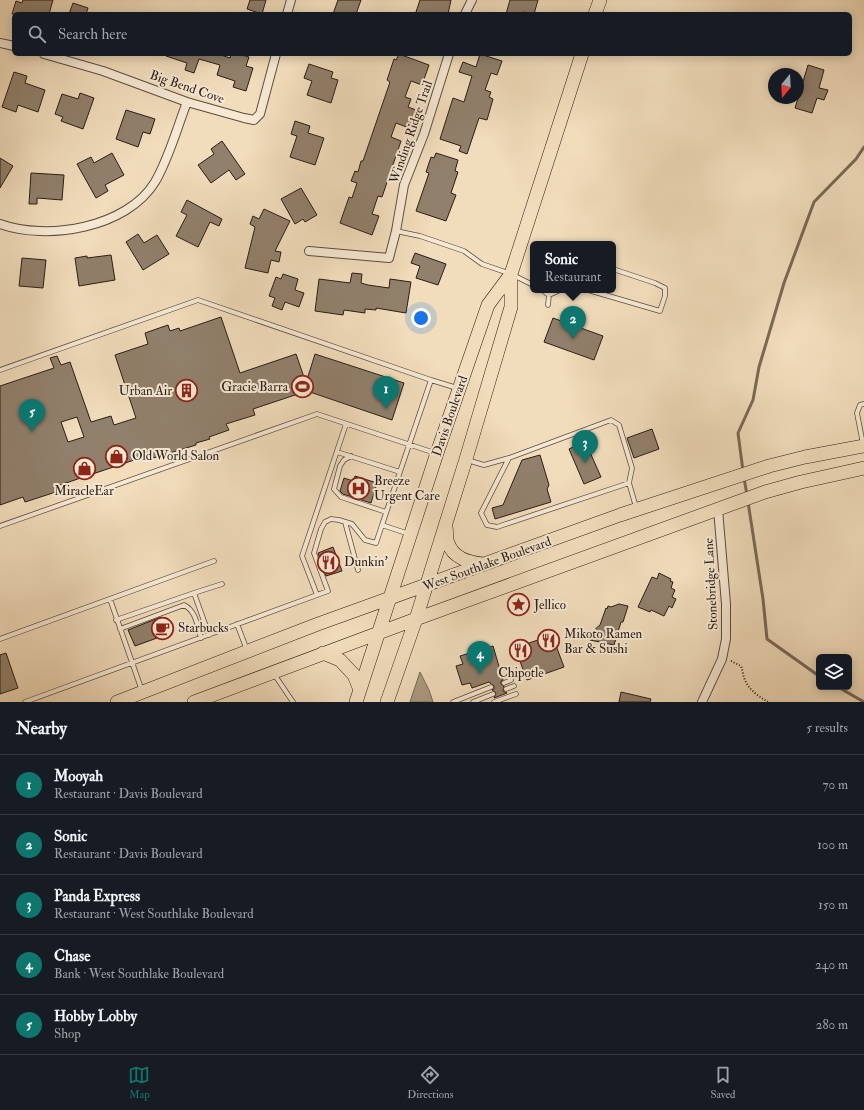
<!DOCTYPE html>
<html lang="en">
<head>
<meta charset="utf-8">
<style>
  body { margin:0; font-family:"IM FELL Double Pica",serif; background:#20242c; color:#f1f3f6 }
  .controls { position:absolute; right:12px; bottom:12px; display:grid; overflow:hidden; border-radius:6px; box-shadow:0 2px 10px #0003 }
  .controls button { width:36px; height:36px; display:grid; place-items:center; padding:0; border:0; border-bottom:1px solid #363941; background:#171b24; color:#f1f3f6; font:20px sans-serif }
  .compass { position:absolute; left:768px; top:68px; width:36px; height:36px; border-radius:50%; background:#171b24; box-shadow:0 2px 10px #0003; rotate:198deg }
  .you { position:absolute; left:421px; top:318px; width:14px; height:14px; margin:-10px; border:3px solid #fff; border-radius:50%; background:#1a73e8; box-shadow:0 0 0 6px #1a73e833 }
  .badge { display:grid; place-items:center; width:26px; height:26px; border-radius:50%; background:#0f766e; color:#fff; font-size:13px; font-weight:700 }
  .pin { position:absolute; translate:-50% -33px; filter:drop-shadow(0 1px 2px #0008) }
  .pin::after { content:''; position:absolute; top:21px; width:14px; height:12px; background:inherit; clip-path:polygon(0 0,100% 0,50% 100%) }
  .popup { position:absolute; left:530px; top:241px; width:86px; height:52px; box-sizing:border-box; display:grid; place-content:center; border-radius:6px; background:#171b24; filter:drop-shadow(0 1px 3px #0005); font-size:13px; white-space:nowrap; color:#9ea1a6 }
  .popup b { font-size:15px; color:#f1f3f6 }
  .popup::after { content:''; position:absolute; left:50%; top:100%; margin-left:-8px; border:8px solid transparent; border-top-color:#171b24 }
  .list { margin:0; padding:0; list-style:none }
  h2 { display:flex; justify-content:space-between; align-items:center; height:52px; margin:0; padding:0 16px; font-size:17px }
  h2 small { font-size:13px; font-weight:400; color:#9ea1a6 }
  .list li { display:grid; grid-template-columns:26px 1fr auto; gap:12px; align-items:center; box-sizing:border-box; height:60px; padding:0 16px; border-top:1px solid #363941 }
  .list b { display:block; font-size:15px; white-space:nowrap }
  .list p { margin:0; font-size:13px; white-space:nowrap; color:#9ea1a6 }
  .list em { font-size:13px; font-style:normal; color:#9ea1a6 }
  .icon { flex:none; width:22px; height:22px; fill:none; stroke:currentColor; stroke-width:2; stroke-linecap:round; stroke-linejoin:round }
  .map { position:relative; flex:none; width:864px; height:702px; overflow:hidden }
  .search { position:absolute; background:#171b24; box-shadow:0 2px 10px #0003; left:12px; right:12px; top:12px; height:44px; display:flex; align-items:center; gap:10px; box-sizing:border-box; padding:0 14px; border-radius:6px; color:#9ea1a6; font-size:15px }
  .sheet { height:352px; background:#171b24 }
  nav { display:flex; justify-content:space-around; align-items:center; box-sizing:border-box; height:56px; border-top:1px solid #363941; background:#171b24; font-size:11px; color:#9ea1a6 }
  nav a { display:grid; justify-items:center; gap:2px }
  nav .on { color:#0f766e }
  .map>svg:first-child { display:block }
</style>
</head>
<body>
<div class="map">
<svg width="864" height="702" viewBox="0 0 864 702">
  <rect width="100%" height="100%" fill="#f1dcbb"/>
  <filter id="stains"><feTurbulence type="fractalNoise" baseFrequency=".005" numOctaves="4"/><feColorMatrix values="0 0 0 0 .2 0 0 0 0 .09 0 0 0 0 .02 0 0 0 .5 -.17"/></filter>
  <radialGradient id="worn" r=".72"><stop offset=".6" stop-color="#630" stop-opacity="0"/><stop offset="1" stop-color="#630" stop-opacity=".3"/></radialGradient>
  <!-- water -->
  <path fill="#ad9b83" stroke="#796957" d="M420,672L429,690L433,702H410Z"/>
  <g fill="none" stroke-linecap="round" stroke-linejoin="round">
    <!-- stream -->
    <path stroke="#796957" stroke-width="3" d="M743,471L738,433L753,400L759,367L784,283L814,202L856,159L864,147
      M744,478L747,495
      M748,502L763,599L767,639L819,676
      M838,687L864,702"/>
  </g>
  <!-- building -->
  <path fill="#91806c" stroke="#2a1d16" fill-rule="evenodd" d="M23,0H53L49,14H12L16,1L22,3Z
    M250,0H266L262,14L247,9Z
    M338,0H361L356,14H333Z
    M420,0H451L448,14H421L416,12Z
    M510,0H538L534,14L523,12V14H506Z
    M73,3L88,8L86,14H69Z
    M166,54H218L230,58L231,54H239L249,57L246,66L253,68L246,91L233,87L235,81L217,75L220,65L199,59L194,73L185,70L187,63L166,56Z
    M399,54L429,65L422,85L411,81L405,97L411,99L408,107L416,110L409,128L396,123L391,137L401,141L382,197L378,196L372,214L379,216L372,235L340,223L349,197L352,198L357,183L351,181L355,171L358,172L361,161H363L390,82L387,80L394,59L396,60Z
    M480,54L502,61L497,75L491,73L485,90L491,92L489,97L493,99L487,120L479,118L467,154L459,151L461,146L440,139L453,98L464,102L472,76L459,72L463,62L476,67Z
    M309,64L333,72L331,78L338,80L331,103L307,95L312,81L304,78Z
    M808,65L824,70L819,88L828,90L824,100L817,98L812,113L795,108Z
    M14,72L27,76L25,83L45,90L38,112L18,105L16,112L2,107Z
    M80,93L94,98L83,129L61,121L63,117L55,114L62,94L78,99Z
    M126,110L155,119L150,134L143,132L138,147L116,139Z
    M295,121L310,126L308,133L324,138L315,165L290,157L297,136L291,134Z
    M222,141L245,174L236,180L229,170L211,183L198,165L214,154L211,149Z
    M112,153L124,175L105,185L108,191L96,198L77,164L91,157L94,163Z
    M436,153L458,160L455,171L458,172L451,193L456,195L446,221L416,211L429,173L426,172L431,157L434,158Z
    M0,158L13,166L0,188Z
    M31,173L64,175L62,200L37,198V204H29Z
    M301,188L317,215L305,222L303,219L295,224L281,199Z
    M187,200L222,219L219,226L210,222L198,247L176,236L187,215L181,212Z
    M264,209L290,221L275,251L281,252L279,262L271,260L268,273L245,268L255,227L250,224L253,216L259,219Z
    M138,234L144,243L157,235L169,254L143,270L126,242Z
    M415,253L446,264L438,285L416,278L420,266L411,263Z
    M111,255L115,280L79,286L75,258L87,256V258Z
    M22,258L46,260L43,288L19,286Z
    M352,273L362,274L361,283L368,285L389,288L390,279L411,282L406,313L376,308V310L365,309V313L344,310L343,315L315,311L319,279L350,283Z
    M283,274L298,279L295,290L304,293L299,307L285,302L282,310L272,306L275,298L269,296L276,277L281,279Z
    M221,317L240,373L296,354L306,383L315,354L404,383L392,420L307,391L253,409L255,415L226,424L229,430L209,437L210,439L196,443V445L150,459L149,455L57,486L59,491L25,502L23,497L0,505V386L54,368L50,358L57,356L61,365L70,362L91,422L111,416L114,425L136,418L115,355L148,344L145,333L168,325L170,331L179,328L180,331ZM77,417L84,437L68,442L61,422Z
    M553,318L603,336L594,360L544,342Z
    M652,429L659,449L634,458L627,438Z
    M585,441L601,477L584,484L569,449Z
    M540,455L549,485L547,489L551,502L495,519L492,508L503,505L522,460Z
    M355,476L377,483L371,503L343,494L340,491L344,478L353,481Z
    M333,547L342,571L326,576L318,553Z
    M659,573L671,579L670,581L673,582L671,588L675,590L672,597L676,599L672,608L669,606L664,616L651,610L650,612L638,607L652,577L657,579Z
    M619,604L628,606L623,622H621L614,645L590,640L593,631L600,625L606,608L607,609L608,606L611,607Z
    M161,617L168,634L135,646L128,630Z
    M552,635L564,667L527,680L515,648Z
    M493,646L503,680L501,681V684L504,686L503,691L507,693L494,698L496,693L492,690L494,689V686L489,682L472,688L470,683L462,685L456,666L463,664L460,656Z
    M6,653L18,688L0,694V655Z
    M621,692L651,699L650,702H619Z"/>
  <g fill="none" stroke-linecap="round" stroke-linejoin="round">
    <defs>
      <path id="service" d="M396,231L420,236L464,251L482,264L511,274L533,285
        M542,290L549,295L548,305
        M588,290L660,311L665,296V288L655,283L613,269
        M549,295L560,290
        M0,370L198,300L431,380L382,525
        M431,380L457,388
        M863,444L857,413L860,405L864,404
        M337,452L400,472
        M351,456L344,460L340,466L334,489L341,497L386,512
        M509,458L481,513L487,525L497,527L629,483
        M467,460L484,465L509,458L611,420L619,425L632,468L629,483L636,507
        M345,522L358,570
        M0,526L317,414L435,453
        M194,593L222,584
        M317,595L302,556L346,424
        M110,599L142,691
        M116,620L194,593L209,635
        M237,624L247,650
        M120,629L184,605C196,611 197,625 201,638
        M0,639L214,561
        M274,674L293,702
        M504,683L511,680
        M506,689L514,686
        M25,702L328,591L314,553L321,529L325,522L331,519L339,520L352,524L365,540L376,543L382,525L409,534
        M453,702L491,687
        M473,702L493,694
        M494,702L516,694"/>
      <path id="minor" d="M287,14L291,0
        M465,14L472,0
        M0,43L14,46
        M44,54L103,71L187,102L244,118L254,120L260,114L276,54
        M0,224C47,241 127,228 155,182C169,158 177,128 187,102
        M309,251L389,258L396,231L404,185L424,134L449,54
        M702,702L722,659L726,639V604L718,509"/>
      <path id="primary" d="M595,14L600,0
        M446,527C447,532 446,539 448,543C453,558 470,563 484,564
        M323,653L340,660L354,675L360,690
        M117,702L318,624L620,515L769,466L805,457L864,446
        M194,702L416,619L765,492L801,482L864,468
        M356,702L437,453L488,305L511,274L582,54
        M387,702L416,619L466,459L511,307V274"/>
    </defs>
    <!-- service casing -->
    <use href="#service" stroke="#5c4d3f" stroke-width="5.5"/>
    <!-- minor casing -->
    <use href="#minor" stroke="#5c4d3f" stroke-width="10"/>
    <!-- primary casing -->
    <use href="#primary" stroke="#2a1d16" stroke-width="14"/>
    <!-- path -->
    <path stroke="#2a1d16" stroke-width="2" stroke-dasharray="1 2" stroke-linecap="butt" d="M731,661L741,666C743,671 743,677 746,682C750,691 760,697 768,702"/>
    <!-- service -->
    <use href="#service" stroke="#f6e8d3" stroke-width="4"/>
    <!-- minor -->
    <use href="#minor" stroke="#f6e8d3" stroke-width="8"/>
    <!-- primary -->
    <use href="#primary" stroke="#f1dcbb" stroke-width="13"/>
  </g>
  <!-- icons -->
  <defs>
    <symbol id="stadium-ring" viewBox="-11 -11 22 22"><circle r="9.5" fill="#f6e8d3" stroke="#8f2418" stroke-width="1.5"/><path d="M0-5a6.5 5 0 1 0 0 10a6.5 5 0 1 0 0-10ZM-3.5-1.8h7v3.6h-7Z" fill="#8f2418"/></symbol>
    <symbol id="building-ring" viewBox="-11 -11 22 22"><circle r="9.5" fill="#f6e8d3" stroke="#8f2418" stroke-width="1.5"/><path d="M-4-6H4V6H1V3H-1V6H-4ZM-2.5-4.3h1.7v1.8h-1.7ZM.8-4.3h1.7v1.8H.8ZM-2.5-1h1.7V.8h-1.7ZM.8-1h1.7V.8H.8Z" fill="#8f2418"/></symbol>
    <symbol id="shop-ring" viewBox="-11 -11 22 22"><circle r="9.5" fill="#f6e8d3" stroke="#8f2418" stroke-width="1.5"/><path d="M-5-2.5h2.3a2.7 3.5 0 0 1 5.4 0H5L5.5 6h-11ZM-1.5-2.5h3a1.5 2.3 0 0 0-3 0Z" fill="#8f2418"/></symbol>
    <symbol id="hospital-ring" viewBox="-11 -11 22 22"><circle r="9.5" fill="#f6e8d3" stroke="#8f2418" stroke-width="1.5"/><path d="M-5-5h3v3.5h4V-5h3V5h-3V1.5h-4V5h-3Z" fill="#8f2418"/></symbol>
    <symbol id="restaurant-ring" viewBox="-11 -11 22 22"><circle r="9.5" fill="#f6e8d3" stroke="#8f2418" stroke-width="1.5"/><path d="M-5-6h1v4h1v-4h1v4h1v-4h1v5L-1.5 .5V6h-2V.5L-5-1ZM5-6V6H3V1.5H1.5Q1.5-4 5-6Z" fill="#8f2418"/></symbol>
    <symbol id="sight-ring" viewBox="-11 -11 22 22"><circle r="9.5" fill="#f6e8d3" stroke="#8f2418" stroke-width="1.5"/><path d="M0-6L1.8-2.2L6-1.7L2.9 1.2L3.7 5.4L0 3.3L-3.7 5.4L-2.9 1.2L-6-1.7L-1.8-2.2Z" fill="#8f2418"/></symbol>
    <symbol id="cafe-ring" viewBox="-11 -11 22 22"><circle r="9.5" fill="#f6e8d3" stroke="#8f2418" stroke-width="1.5"/><path d="M-5.5-4.5H6V0H3Q3 3.5 0 3.5H-2.5Q-5.5 3.5-5.5 0ZM3-3.2v2h1.7v-2ZM-6 4.5H4V6H-6Z" fill="#8f2418"/></symbol>
  </defs>
  <g fill-rule="evenodd">
    <use href="#stadium-ring" x="290" y="374" width="25" height="25"/>
    <use href="#building-ring" x="174" y="378" width="25" height="25"/>
    <use href="#shop-ring" x="104" y="444" width="25" height="25"/>
    <use href="#shop-ring" x="72" y="456" width="25" height="25"/>
    <use href="#hospital-ring" x="346" y="476" width="25" height="25"/>
    <use href="#restaurant-ring" x="316" y="550" width="25" height="25"/>
    <use href="#sight-ring" x="506" y="592" width="25" height="25"/>
    <use href="#cafe-ring" x="150" y="616" width="25" height="25"/>
    <use href="#restaurant-ring" x="536" y="628" width="25" height="25"/>
    <use href="#restaurant-ring" x="508" y="638" width="25" height="25"/>
  </g>
  <g text-anchor="middle" dominant-baseline="central" stroke-width="4" stroke-linejoin="round" paint-order="stroke">
    <!-- street labels -->
    <g font-size="13" fill="#2a1d16" stroke="#f6e8d3">
      <text transform="translate(187 87) rotate(19)">Big Bend Cove</text>
      <text transform="translate(411 132) rotate(-71)">Winding Ridge Trail</text>
      <text transform="translate(450 416) rotate(-71)">Davis Boulevard</text>
      <text transform="translate(487 564) rotate(-20)">West Southlake Boulevard</text>
      <text transform="translate(711 584) rotate(-93)">Stonebridge Lane</text>
    </g>
    <!-- poi labels -->
    <g font-size="13" fill="#2a1d16" stroke="#f6e8d3" text-anchor="start">
      <text x="288" y="387" text-anchor="end">Gracie Barra</text>
      <text x="172" y="391" text-anchor="end">Urban Air</text>
      <text x="132" y="456">Old World Salon</text>
      <text x="374" y="481">Breeze<tspan x="374" dy="15">Urgent Care</tspan></text>
      <text x="84" y="491" text-anchor="middle">MiracleEar</text>
      <text x="344" y="562">Dunkin'</text>
      <text x="534" y="605">Jellico</text>
      <text x="178" y="628">Starbucks</text>
      <text x="564" y="634">Mikoto Ramen<tspan x="564" dy="15">Bar &amp; Sushi</tspan></text>
      <text x="521" y="673" text-anchor="middle">Chipotle</text>
    </g>
  </g>
  <rect width="100%" height="100%" filter="url(#stains)"/>
  <rect width="100%" height="100%" fill="url(#worn)"/>
</svg>
<div class="controls">
<button><svg class="icon" aria-label="layers" viewBox="0 0 24 24"><path d="M12 4l9 5-9 5-9-5zM3 14l9 5 9-5"/></svg></button>
</div>
<svg class="compass" viewBox="-18 -18 36 36"><path d="M0-13l5 13h-10z" fill="#e53935"/><path d="M0 13l5-13h-10z" fill="#9ea1a6"/></svg>
<div class="you"></div>
<div class="pin badge" style="left:386px;top:409px">1</div>
<div class="pin badge" style="left:573px;top:339px">2</div>
<div class="popup"><b>Sonic</b>Restaurant</div>
<div class="pin badge" style="left:585px;top:463px">3</div>
<div class="pin badge" style="left:480px;top:674px">4</div>
<div class="pin badge" style="left:32px;top:432px">5</div>
<div class="search"><svg class="icon" aria-label="search" viewBox="0 0 24 24"><circle cx="10" cy="10" r="6"/><path d="M15 15l6 6"/></svg>Search here</div>
</div>
<section class="sheet">
<h2>Nearby<small>5 results</small></h2>
<ul class="list">
<li><span class="badge">1</span><div><b>Mooyah</b><p>Restaurant · Davis Boulevard</p></div><em>70 m</em></li>
<li><span class="badge">2</span><div><b>Sonic</b><p>Restaurant · Davis Boulevard</p></div><em>100 m</em></li>
<li><span class="badge">3</span><div><b>Panda Express</b><p>Restaurant · West Southlake Boulevard</p></div><em>150 m</em></li>
<li><span class="badge">4</span><div><b>Chase</b><p>Bank · West Southlake Boulevard</p></div><em>240 m</em></li>
<li><span class="badge">5</span><div><b>Hobby Lobby</b><p>Shop</p></div><em>280 m</em></li>
</ul>
</section>
<nav>
<a class="on"><svg class="icon" aria-label="map" viewBox="0 0 24 24"><path d="M3 6l6-2 6 2 6-2v14l-6 2-6-2-6 2zM9 4v14M15 6v14"/></svg>Map</a>
<a><svg class="icon" aria-label="directions" viewBox="0 0 24 24"><path d="M12 3l9 9-9 9-9-9zM9 14v-3h6M13 9l2 2-2 2"/></svg>Directions</a>
<a><svg class="icon" aria-label="saved" viewBox="0 0 24 24"><path d="M7 4h10v16l-5-4-5 4z"/></svg>Saved</a>
</nav>
</body>
</html>
